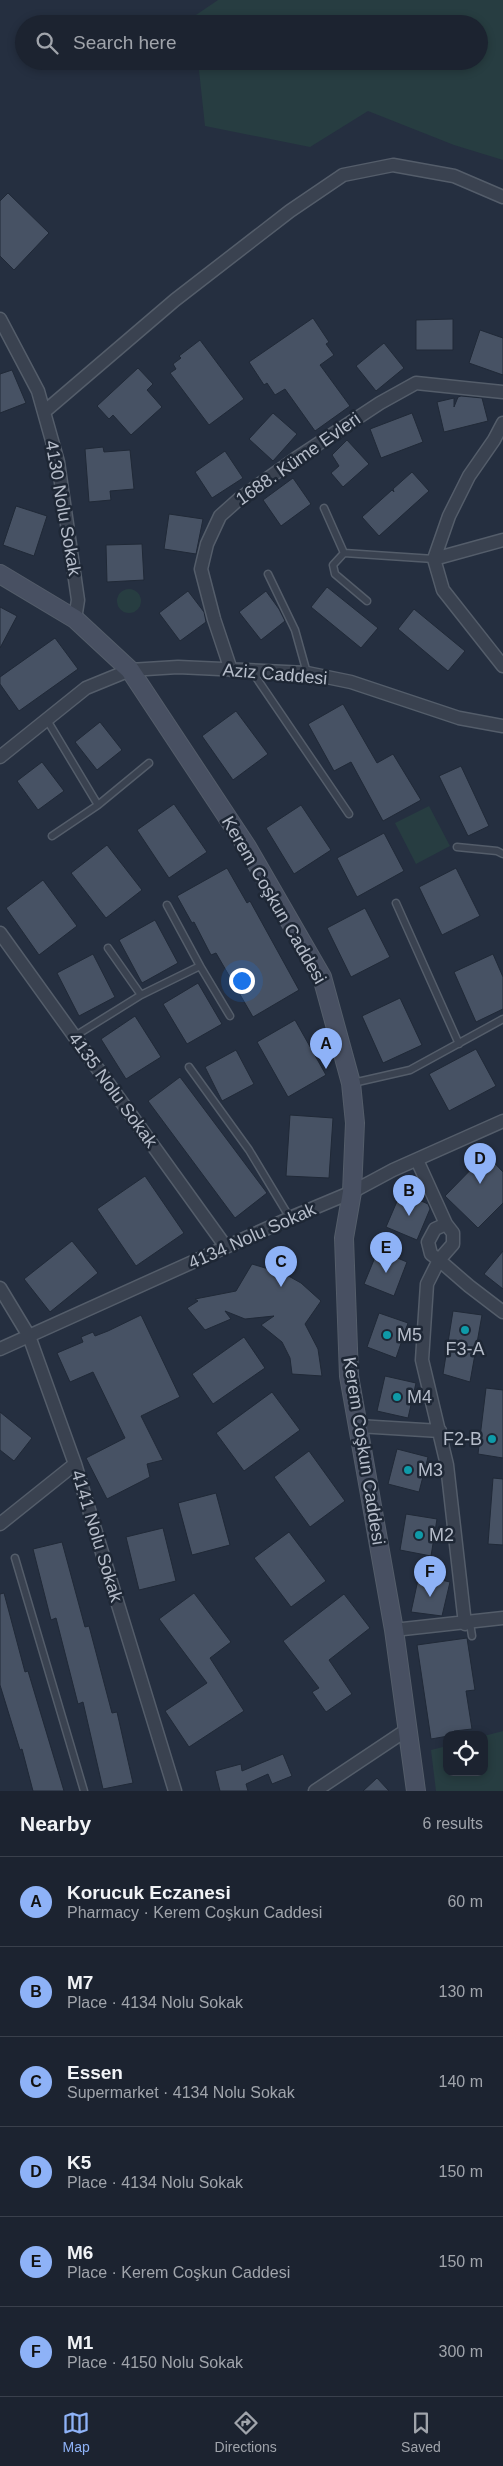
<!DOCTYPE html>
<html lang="en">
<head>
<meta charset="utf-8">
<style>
  body { margin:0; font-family:Helvetica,sans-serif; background:#292f3c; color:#f1f3f6 }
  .controls { position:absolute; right:15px; bottom:15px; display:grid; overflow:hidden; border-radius:10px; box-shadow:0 2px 8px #0003 }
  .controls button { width:45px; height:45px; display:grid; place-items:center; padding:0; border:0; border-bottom:1px solid #3a404c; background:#1c2330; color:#f1f3f6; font:25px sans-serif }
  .you { position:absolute; left:241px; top:980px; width:18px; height:18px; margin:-12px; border:4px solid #fff; border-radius:50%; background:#1a73e8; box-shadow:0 0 0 8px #1a73e833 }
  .badge { display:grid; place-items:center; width:32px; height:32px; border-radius:50%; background:#8eb2f7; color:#111; font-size:16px; font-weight:700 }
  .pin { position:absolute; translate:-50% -41px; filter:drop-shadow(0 1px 2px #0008) }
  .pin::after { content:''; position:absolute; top:26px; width:18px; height:15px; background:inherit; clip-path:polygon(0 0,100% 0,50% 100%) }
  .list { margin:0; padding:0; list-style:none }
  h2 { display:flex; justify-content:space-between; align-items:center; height:65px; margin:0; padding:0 20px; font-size:21px }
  h2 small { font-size:16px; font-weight:400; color:#a0a4ab }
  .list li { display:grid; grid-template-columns:32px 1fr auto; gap:15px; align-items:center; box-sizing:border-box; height:90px; padding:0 20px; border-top:1px solid #3a404c }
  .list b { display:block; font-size:19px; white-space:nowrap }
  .list p { margin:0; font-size:16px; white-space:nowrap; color:#a0a4ab }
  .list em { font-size:16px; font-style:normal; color:#a0a4ab }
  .icon { flex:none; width:28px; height:28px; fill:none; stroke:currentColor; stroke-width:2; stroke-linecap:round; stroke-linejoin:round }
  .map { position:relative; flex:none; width:503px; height:1791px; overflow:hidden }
  .search { position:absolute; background:#1c2330; box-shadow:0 2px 8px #0003; left:15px; right:15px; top:15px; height:55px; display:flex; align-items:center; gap:12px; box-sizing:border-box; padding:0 18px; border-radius:28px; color:#a0a4ab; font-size:19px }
  .sheet { height:605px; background:#1c2330 }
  nav { display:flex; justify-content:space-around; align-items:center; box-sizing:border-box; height:70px; border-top:1px solid #3a404c; background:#1c2330; font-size:14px; color:#a0a4ab }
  nav a { display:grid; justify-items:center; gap:2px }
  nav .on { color:#8eb2f7 }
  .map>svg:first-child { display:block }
</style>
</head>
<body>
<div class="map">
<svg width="503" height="1791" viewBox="0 0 503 1791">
  <rect width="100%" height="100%" fill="#252f40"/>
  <!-- green -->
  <path fill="#273d41" d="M218,0H503V160L454,145L368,111L310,147L205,126L198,61H479V24H193V17Z
    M117 601a12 12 0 1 1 24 0a12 12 0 1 1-24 0Z
    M429,806L450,846L416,864L395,823Z
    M503,1731V1791H436L431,1750L447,1746V1772H484V1736Z"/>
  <!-- building -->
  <path fill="#475264" stroke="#202937" d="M8,193L49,233L14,270L0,256V201Z
    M313,318L329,342L326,344L334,355L320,365L350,406L315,431L285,389L275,395L267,383L264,385L249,362Z
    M453,319V350H416V320Z
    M480,330L503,338V375L469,363Z
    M200,340L244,399L209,425L170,373L176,369L173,364L181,358L179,356Z
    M384,343L404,368L376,391L356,366Z
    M138,368L153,384L147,390L162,407L131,435L113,415L109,419L97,406Z
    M12,370L26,403L0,413V374Z
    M461,396L482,398L488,421L444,432L437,402L454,398V407L458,397Z
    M273,413L297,434L273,461L249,439Z
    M412,413L423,442L381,458L370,429Z
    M347,440L369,464L343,487L331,473L339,466L332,455Z
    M103,447L104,452L130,450L134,489L110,491L111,500L89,502L85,449Z
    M225,451L243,478L212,498L195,472Z
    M412,472L429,491L379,536L362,517L392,490L394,492L393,489Z
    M293,478L311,504L281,526L263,500Z
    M16,506L47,516L34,556L3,545Z
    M169,514L203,519L196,554L164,549Z
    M142,544L144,580L107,582L106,545Z
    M327,587L378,628L361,648L311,607Z
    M188,591L204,612L206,622L180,641L159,613Z
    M266,591L279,609L285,621L261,640L239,612Z
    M0,607L17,616L0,648Z
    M414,609L465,651L448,671L398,629Z
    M55,638L78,669L19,711L0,684V677Z
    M343,704L377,763L393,754L421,800L383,821L351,762L334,771L308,724Z
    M236,711L268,754L233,780L202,736Z
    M100,722L122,750L97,770L75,742Z
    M42,762L64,791L38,810L17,781Z
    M461,766L489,826L468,836L439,776Z
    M174,804L207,852L169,878L137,830Z
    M301,805L331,850L294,874L266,828Z
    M384,833L404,871L357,897L337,858Z
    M107,845L142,890L106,918L71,873Z
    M227,868L247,903L250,901L299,990L253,1017L216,953L211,955L194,922L192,923L177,896Z
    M456,868L480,916L442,935L419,887Z
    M43,880L77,926L39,955L6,908Z
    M365,908L390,957L351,977L327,928Z
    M155,920L178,963L142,983L119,940Z
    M93,954L115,997L79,1016L57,973Z
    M493,954L503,977V1009L476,1022L454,972Z
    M198,983L222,1024L187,1044L163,1004Z
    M400,998L422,1045L383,1063L362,1016Z
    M135,1016L161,1057L126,1079L101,1039Z
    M295,1020L326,1075L288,1097L257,1042Z
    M476,1049L496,1086L449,1111L429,1074Z
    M236,1050L254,1084L222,1101L205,1067Z
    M180,1077L267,1193L235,1218L148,1101Z
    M290,1115L333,1118L329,1178L286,1176Z
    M486,1154L503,1172V1203L478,1228L445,1196Z
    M145,1176L184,1233L136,1266L97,1209Z
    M401,1192L428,1204L430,1209L417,1240L386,1227Z
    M72,1241L98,1273L50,1312L24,1279Z
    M378,1250L407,1262L394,1296L364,1284Z
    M503,1251V1289L484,1274Z
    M252,1264L285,1274L301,1283L321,1301L305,1324L318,1349L322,1376L292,1374L290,1358L282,1342L261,1325L274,1316L245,1319L225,1311L231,1319L205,1330L187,1308L198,1301L195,1299L236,1291Z
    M453,1311L482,1315L470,1382L443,1374Z
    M379,1313L408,1323L396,1358L367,1347Z
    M141,1315L180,1397L141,1416L163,1460L147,1464L150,1477L107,1499L86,1458L125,1438L93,1372L70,1382L57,1353L83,1342L81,1337L93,1332L95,1336L108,1331Z
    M244,1337L265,1368L213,1404L192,1374Z
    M385,1376L416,1383L408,1418L377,1411Z
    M486,1388L503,1390V1458L478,1454Z
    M272,1392L300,1430L244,1471L216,1433Z
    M0,1412L32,1438L14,1461L0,1450Z
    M397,1449L428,1457L419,1492L388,1484Z
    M309,1451L345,1501L310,1527L274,1477Z
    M493,1478L503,1479V1545L488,1544Z
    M216,1493L230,1545L192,1555L178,1503Z
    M406,1514L437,1519L431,1556L400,1550Z
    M163,1528L176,1581L139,1590L126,1537Z
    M289,1532L326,1581L291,1607L254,1558Z
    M62,1542L85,1627L89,1626L112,1713L117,1712L133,1783L103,1789L83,1702L78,1704L56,1618L51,1620L33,1549Z
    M419,1575L450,1582L442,1616L411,1612Z
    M4,1593L25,1672L28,1671L64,1791H33L22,1749L20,1750L0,1685V1594Z
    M194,1593L231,1642L210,1658L244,1711L189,1747L165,1711L207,1683L159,1619Z
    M344,1594L370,1628L329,1660L352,1694L326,1712L312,1692L319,1688L283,1641Z
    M467,1638L475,1690L466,1691L472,1729L454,1731V1735L431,1739L417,1645Z
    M283,1754L292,1776L272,1784L268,1774L246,1784L248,1791H220L215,1771L241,1764L242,1771Z
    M377,1778L389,1791H363Z"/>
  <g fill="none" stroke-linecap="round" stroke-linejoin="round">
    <defs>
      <path id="lane" d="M324,508L344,553L434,559
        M344,553L333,565L335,574L367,601
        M268,574L295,630L307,673
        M251,670L349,814
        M47,720L98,805
        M52,836L98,805L149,763
        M457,847L497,851L503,854
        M396,903L459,1044
        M108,948L141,995
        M200,966L230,1016
        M75,1036L141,995L200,966L167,905
        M189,1067L249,1150L290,1218
        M353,1083L410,1070L503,1019
        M15,1558L84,1791
        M470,1623L472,1636"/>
      <path id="street" d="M0,319L38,391L58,462L78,600L75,619
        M44,412L175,300L290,211L343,175L393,165L454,176L503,197
        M503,423L494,440L469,476L449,516L434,559L443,590L503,666
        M434,559L503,540
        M231,670L214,619L201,569L207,544L220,516L239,499L295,459L380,403L416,383L503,392
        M0,757L86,688L130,670L178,667L307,673L351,682L459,718L503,726
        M0,933L226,1247
        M417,1160L446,1224L453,1233V1244L439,1260L431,1254L428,1242L435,1229L446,1224
        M0,1288L29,1336L75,1464L175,1791
        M0,1349L290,1218L352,1192L393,1170L503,1121
        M358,1426L440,1431
        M0,1524L75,1464
        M465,1624L447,1465L422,1360L427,1284L439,1260L469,1286L503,1312
        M394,1630L503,1618
        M315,1791L408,1729"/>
      <path id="secondary" d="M0,574L75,619L130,670L247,847L322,977L351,1083L355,1123L352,1192L344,1238L349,1376L394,1630L416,1791"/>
    </defs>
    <!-- lane casing -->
    <use href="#lane" stroke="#545d6a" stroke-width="9"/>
    <!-- street casing -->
    <use href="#street" stroke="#545d6a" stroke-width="15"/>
    <!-- secondary casing -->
    <use href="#secondary" stroke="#545d6a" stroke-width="20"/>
    <!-- lane -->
    <use href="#lane" stroke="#3a4250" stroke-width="6"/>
    <!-- street -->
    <use href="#street" stroke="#3a4250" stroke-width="12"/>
    <!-- secondary -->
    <use href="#secondary" stroke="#485062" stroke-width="18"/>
  </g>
  <!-- markers -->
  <g fill="#0f9aa8" stroke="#1e2735" stroke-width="2">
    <circle cx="465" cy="1330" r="5"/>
    <circle cx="387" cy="1335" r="5"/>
    <circle cx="397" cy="1397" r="5"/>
    <circle cx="492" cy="1439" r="5"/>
    <circle cx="408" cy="1470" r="5"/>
    <circle cx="419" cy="1535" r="5"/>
  </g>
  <g text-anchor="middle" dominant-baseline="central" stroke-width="5" stroke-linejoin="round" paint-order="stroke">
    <!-- street labels -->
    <g font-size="18" fill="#b6bdca" stroke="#1e2735">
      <text transform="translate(298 459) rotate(-35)">1688. Küme Evleri</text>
      <text transform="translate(63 508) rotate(80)">4130 Nolu Sokak</text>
      <text transform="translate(275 674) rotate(5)">Aziz Caddesi</text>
      <text transform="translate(274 900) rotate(60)">Kerem Coşkun Caddesi</text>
      <text transform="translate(113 1090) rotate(54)">4135 Nolu Sokak</text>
      <text transform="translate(252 1236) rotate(-24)">4134 Nolu Sokak</text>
      <text transform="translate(364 1451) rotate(81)">Kerem Coşkun Caddesi</text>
      <text transform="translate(97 1536) rotate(73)">4141 Nolu Sokak</text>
    </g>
    <!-- poi labels -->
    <g font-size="18" fill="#b6bdca" stroke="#1e2735" text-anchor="start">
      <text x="397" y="1335">M5</text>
      <text x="465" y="1349" text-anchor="middle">F3-A</text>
      <text x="407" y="1397">M4</text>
      <text x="482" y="1439" text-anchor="end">F2-B</text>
      <text x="418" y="1470">M3</text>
      <text x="429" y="1535">M2</text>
    </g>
  </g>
</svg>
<div class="controls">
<button><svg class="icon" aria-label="locate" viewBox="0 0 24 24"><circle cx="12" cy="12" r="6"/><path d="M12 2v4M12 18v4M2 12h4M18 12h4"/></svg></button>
</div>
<div class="you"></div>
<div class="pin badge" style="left:326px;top:1069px">A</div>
<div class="pin badge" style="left:409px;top:1216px">B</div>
<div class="pin badge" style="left:281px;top:1287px">C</div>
<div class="pin badge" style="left:480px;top:1184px">D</div>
<div class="pin badge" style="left:386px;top:1273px">E</div>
<div class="pin badge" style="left:430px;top:1597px">F</div>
<div class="search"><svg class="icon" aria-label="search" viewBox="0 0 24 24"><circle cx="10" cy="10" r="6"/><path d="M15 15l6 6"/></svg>Search here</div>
</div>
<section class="sheet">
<h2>Nearby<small>6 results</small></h2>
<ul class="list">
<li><span class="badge">A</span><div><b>Korucuk Eczanesi</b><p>Pharmacy · Kerem Coşkun Caddesi</p></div><em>60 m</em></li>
<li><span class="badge">B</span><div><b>M7</b><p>Place · 4134 Nolu Sokak</p></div><em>130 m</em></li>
<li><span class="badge">C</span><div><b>Essen</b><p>Supermarket · 4134 Nolu Sokak</p></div><em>140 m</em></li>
<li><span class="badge">D</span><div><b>K5</b><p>Place · 4134 Nolu Sokak</p></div><em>150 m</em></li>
<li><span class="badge">E</span><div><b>M6</b><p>Place · Kerem Coşkun Caddesi</p></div><em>150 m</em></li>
<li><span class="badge">F</span><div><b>M1</b><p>Place · 4150 Nolu Sokak</p></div><em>300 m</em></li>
</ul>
</section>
<nav>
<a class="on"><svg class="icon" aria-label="map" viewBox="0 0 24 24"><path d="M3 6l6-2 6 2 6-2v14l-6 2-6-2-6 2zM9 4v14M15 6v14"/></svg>Map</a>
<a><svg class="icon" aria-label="directions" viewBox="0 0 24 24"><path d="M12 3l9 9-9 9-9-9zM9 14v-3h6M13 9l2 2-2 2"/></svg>Directions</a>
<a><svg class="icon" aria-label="saved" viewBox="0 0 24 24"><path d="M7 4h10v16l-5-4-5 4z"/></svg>Saved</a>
</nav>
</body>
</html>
